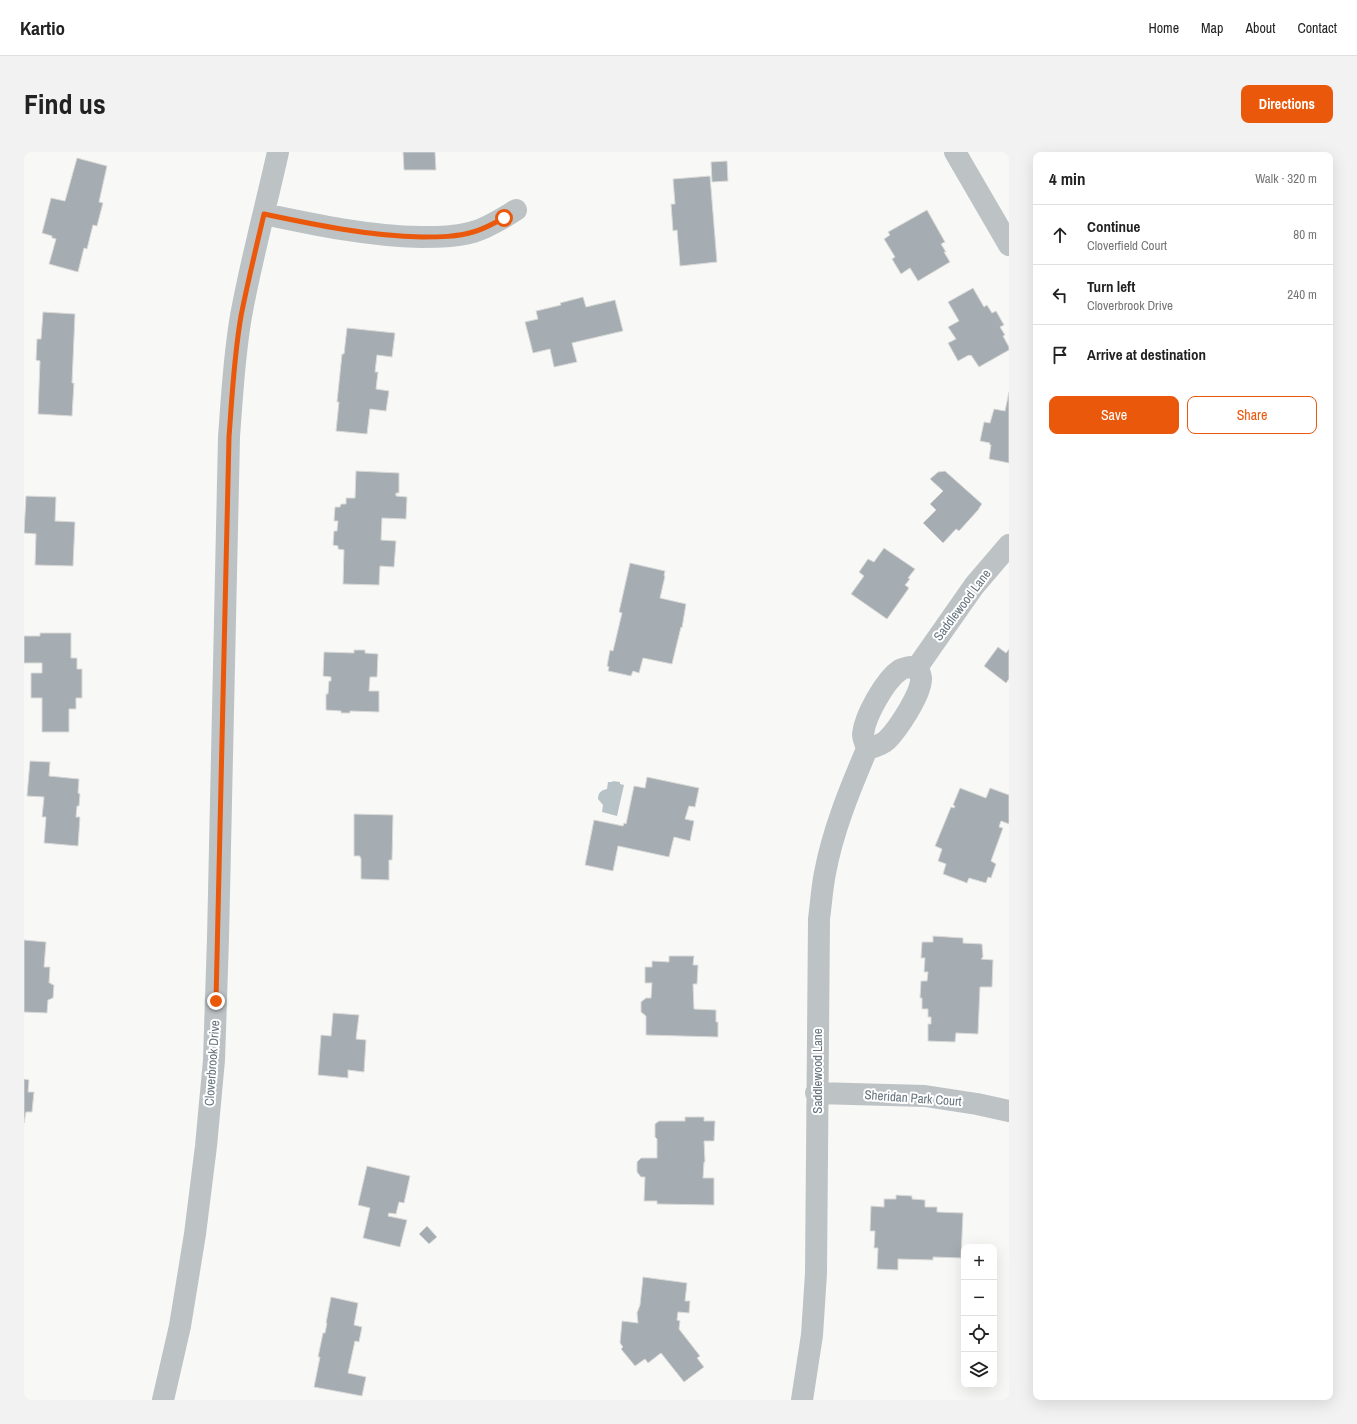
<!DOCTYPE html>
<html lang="en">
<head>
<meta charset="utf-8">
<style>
  body { margin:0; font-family:"Archivo Narrow",sans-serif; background:#f2f2f2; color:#222 }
  .controls { position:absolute; right:12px; bottom:12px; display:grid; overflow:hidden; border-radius:8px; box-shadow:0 4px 16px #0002 }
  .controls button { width:36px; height:36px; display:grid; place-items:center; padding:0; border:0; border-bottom:1px solid #e0e0e0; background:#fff; color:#222; font:20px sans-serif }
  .stop { position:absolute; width:12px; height:12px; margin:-9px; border:3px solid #ea580c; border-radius:50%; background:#fff }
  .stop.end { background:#ea580c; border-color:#fff; box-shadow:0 1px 4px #0008 }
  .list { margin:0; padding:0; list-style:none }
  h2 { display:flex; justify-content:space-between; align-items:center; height:52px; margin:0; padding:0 16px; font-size:17px }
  h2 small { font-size:13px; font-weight:400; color:#767676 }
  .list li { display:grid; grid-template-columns:26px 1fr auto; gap:12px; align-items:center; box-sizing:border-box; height:60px; padding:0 16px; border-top:1px solid #e0e0e0 }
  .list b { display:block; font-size:15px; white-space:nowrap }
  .list p { margin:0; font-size:13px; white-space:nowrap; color:#767676 }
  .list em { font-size:13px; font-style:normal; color:#767676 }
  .actions { display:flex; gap:8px; padding:12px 16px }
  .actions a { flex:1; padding:9px 0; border:1px solid #ea580c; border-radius:8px; text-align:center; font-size:14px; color:#ea580c }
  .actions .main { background:#ea580c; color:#fff }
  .icon { flex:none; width:22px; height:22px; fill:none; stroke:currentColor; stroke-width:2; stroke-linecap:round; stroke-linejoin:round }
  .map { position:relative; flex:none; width:985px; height:1248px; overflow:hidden; border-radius:8px }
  header { display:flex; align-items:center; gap:24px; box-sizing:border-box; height:56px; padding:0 20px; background:#fff; border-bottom:1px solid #e0e0e0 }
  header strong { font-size:19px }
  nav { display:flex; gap:22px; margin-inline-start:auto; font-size:14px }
  .intro { display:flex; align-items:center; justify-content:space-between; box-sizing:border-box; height:96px; padding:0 24px }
  h1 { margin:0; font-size:28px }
  .button { padding:10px 18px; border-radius:8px; background:#ea580c; color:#fff; font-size:14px; font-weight:700 }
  main { display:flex; gap:24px; padding:0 24px }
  aside { flex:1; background:#fff; border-radius:8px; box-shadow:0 4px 16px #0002 }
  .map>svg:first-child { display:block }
</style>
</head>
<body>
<header>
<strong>Kartio</strong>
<nav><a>Home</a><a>Map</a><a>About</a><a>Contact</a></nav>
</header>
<div class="intro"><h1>Find us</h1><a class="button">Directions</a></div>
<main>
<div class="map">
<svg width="985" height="1248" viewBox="0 0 985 1248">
  <rect width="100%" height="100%" fill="#f8f8f6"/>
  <!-- water -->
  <path fill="#b6c2c5" d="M589,629L596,630V632L600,633L593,664L578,660L579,653L574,647C574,641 577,638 583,637L584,630H588Z"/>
  <!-- building -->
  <path fill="#a5adb2" stroke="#dadad8" d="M379,0H411L412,18H380Z
    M53,6L83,14L75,50L79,51L73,74L69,73L63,97L60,96L54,120L25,112L32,87L28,86V84L18,81L27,46L41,49Z
    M703,9L704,29L688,30L687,10Z
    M686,24L693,110L656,114L653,78L649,79L647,52H651L649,27Z
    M903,58L921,90L917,92L922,100H920L926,110L894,129L886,116L877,122L868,107L871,105L860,87L866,83L864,80Z
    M949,136L960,155L963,153L968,161L972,159L980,173L976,175L981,183L979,184L985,195V198L955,215L947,203L946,204L945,203L934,209L924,191L932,187L924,175L935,169L924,150Z
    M559,145L562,155L591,148L599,179L548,191L553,210L530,215L526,197L509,201L501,170L514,167L512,159L537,153L536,151Z
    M19,160L51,162L48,231H50L48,264L14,262L16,209L12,208L13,187H17Z
    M323,176L371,181L368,205L353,203L351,220H354L352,237L365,239L362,259L346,257L343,282L312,279L315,250H313L318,202H320Z
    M985,240V311L965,307L967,293L965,292L966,291L956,289L960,270L966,271L970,257L981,259Z
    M332,319L375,321V341H372V344L383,345L382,367L358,366L357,388L372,389L370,415L356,414L355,433L319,432L320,398L314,397V394L309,393L310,379H313L314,369H310L311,355H316L317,352H322V346H331Z
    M921,319L958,352L955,356V357L935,379L932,377L919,391L899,371L912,358L906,352L919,339L906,327L914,320Z
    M2,344L32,345L31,369L51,370L49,414L11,413L12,382L0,381Z
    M860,396L891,417L884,426L886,427L881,433L885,436L863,467L827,442L840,424L835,420L844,407L850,410Z
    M606,411L641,419L640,424H641L636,446L662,452L658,476L657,475L648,512L619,506L615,521L609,519L607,524L584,519L585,515L583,514L586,498L589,499L598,461L595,460Z
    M16,481H47V506H53V517H58V546H52V557H45V580H18V546H7V521H18V511H0V484H16Z
    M974,495L982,501L985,497V527L982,531L960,514Z
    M330,498H341V501L354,502L353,525H346L345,539H355V560L326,559V561H317V559L302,558V542H304L305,529H307V525L299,524L300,500L330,501Z
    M6,609L26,610L25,624L55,627L54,641L56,642L55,654H53L52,665H56L54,694L20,691L22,665H18L20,645L3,644Z
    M623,625L675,636L671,655L665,654L661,667L670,669L666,689L650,685L645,705L594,694L589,719L561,713L570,668L599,674L600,671L602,672L610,634L621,636Z
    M936,636L962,646L966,636L985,643V672L977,669L975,675L979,676L967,709L972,712L967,726L964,725L962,731L945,726L943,731L919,722L922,712L914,709L918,697L911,694L927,655L930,656L931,654L929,653Z
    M330,662L369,663L368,708H365V728L337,727V706H336V704H330Z
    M909,784L939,786V791L958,792L959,805L957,807L969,808L968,835H956L954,882L932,881L931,890L904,889V872H907V865H904V857H898V846H896L897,829H903L904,820H900L901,806H897L898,790H909Z
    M0,788L22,790L20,815H26L25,831H27V832L30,833L29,846L24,848L23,861L0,860Z
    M645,804H670L669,813H674L673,832H669L670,857L692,858V870H694V885L622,883V864L617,860V850L622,846H627L628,831H621V815H628V809L645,810Z
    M309,861L335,863L332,887L342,888L340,920L324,918V926L294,923L297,883L307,884Z
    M0,927L5,928L4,940H10L8,960H2L0,971Z
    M661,965H680V969H691L690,989H680L681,1010H680L679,1026H690V1053L633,1052V1049H620L621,1025H617L613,1020V1010L617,1006H633V987L631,985V972L635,969H661Z
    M343,1014L386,1024L380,1051L375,1050L372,1062L365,1061L364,1064L383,1068L376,1095L339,1086L346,1056L334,1053Z
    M872,1043L888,1044V1047L901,1048V1055H913V1060L939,1061L937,1106L909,1105V1108L874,1107V1118L853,1117L854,1096H850L851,1079H846L847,1054L860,1055V1047H872Z
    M403,1074L413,1085L405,1092L395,1082Z
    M619,1125L663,1131L661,1149H666L665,1161L654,1160L653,1168L656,1169L655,1177L676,1204L673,1206L680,1215L660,1230L637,1201L624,1211L621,1207L611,1214L597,1197L599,1195L596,1191L598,1169L614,1171L613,1161L616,1153Z
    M307,1145L334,1151L330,1173L338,1175L335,1190L331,1189L324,1221L342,1225L338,1244L290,1235L296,1205H294L299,1181H301L303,1171H302Z"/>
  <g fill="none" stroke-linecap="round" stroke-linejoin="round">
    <!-- minor -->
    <path stroke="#bdc2c5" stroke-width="22" d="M931,0L985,93
      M240,62C292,73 344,84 397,85C414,85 432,85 449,80C464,76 479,66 492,58
      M894,514C888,515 881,515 876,518C861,528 841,564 839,582C839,587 842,592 843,597C850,595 858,593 863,588C874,577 898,541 897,526C896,522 895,518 894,514L950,434L985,393
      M792,941L901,944L953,952L985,959
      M139,1248L156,1174L171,1082L182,994L190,908L194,786L205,285C208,245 210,204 217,164C227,109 242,54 254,0
      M778,1248L788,1183L792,1121L795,767C797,752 798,736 801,721C809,678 826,637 843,597"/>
  </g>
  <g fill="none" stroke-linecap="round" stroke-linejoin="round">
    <!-- route -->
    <path stroke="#ea580c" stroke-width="5" d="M192,849L205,285C208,245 210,204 217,164C224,129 232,96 240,62C292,73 345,84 398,85C415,85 433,85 449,80C460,77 470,71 480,66"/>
  </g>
  <g text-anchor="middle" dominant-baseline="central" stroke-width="4" stroke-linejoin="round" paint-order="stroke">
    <!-- street labels -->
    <g font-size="13" fill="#66747e" stroke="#fff">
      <text transform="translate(938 453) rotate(-53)">Saddlewood Lane</text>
      <text transform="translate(188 911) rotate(-86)">Cloverbrook Drive</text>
      <text transform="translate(793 919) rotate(-90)">Saddlewood Lane</text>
      <text transform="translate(889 946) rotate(4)">Sheridan Park Court</text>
    </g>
  </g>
</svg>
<div class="controls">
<button>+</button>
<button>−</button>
<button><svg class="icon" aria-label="locate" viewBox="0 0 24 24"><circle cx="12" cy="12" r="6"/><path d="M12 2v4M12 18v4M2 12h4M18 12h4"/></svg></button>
<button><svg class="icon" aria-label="layers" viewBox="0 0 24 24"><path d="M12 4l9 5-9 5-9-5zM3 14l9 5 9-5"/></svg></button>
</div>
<div class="stop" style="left:480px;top:66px"></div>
<div class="stop end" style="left:192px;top:849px"></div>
</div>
<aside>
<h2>4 min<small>Walk · 320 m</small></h2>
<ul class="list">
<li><svg class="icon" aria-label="ahead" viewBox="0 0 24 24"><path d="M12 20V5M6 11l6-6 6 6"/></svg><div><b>Continue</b><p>Cloverfield Court</p></div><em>80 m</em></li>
<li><svg class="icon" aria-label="left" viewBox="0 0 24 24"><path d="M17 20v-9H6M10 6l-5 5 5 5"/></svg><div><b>Turn left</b><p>Cloverbrook Drive</p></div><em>240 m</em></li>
<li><svg class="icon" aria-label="arrive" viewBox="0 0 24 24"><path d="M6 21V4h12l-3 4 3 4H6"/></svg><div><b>Arrive at destination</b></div></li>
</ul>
<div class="actions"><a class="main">Save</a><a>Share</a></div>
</aside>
</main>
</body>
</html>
